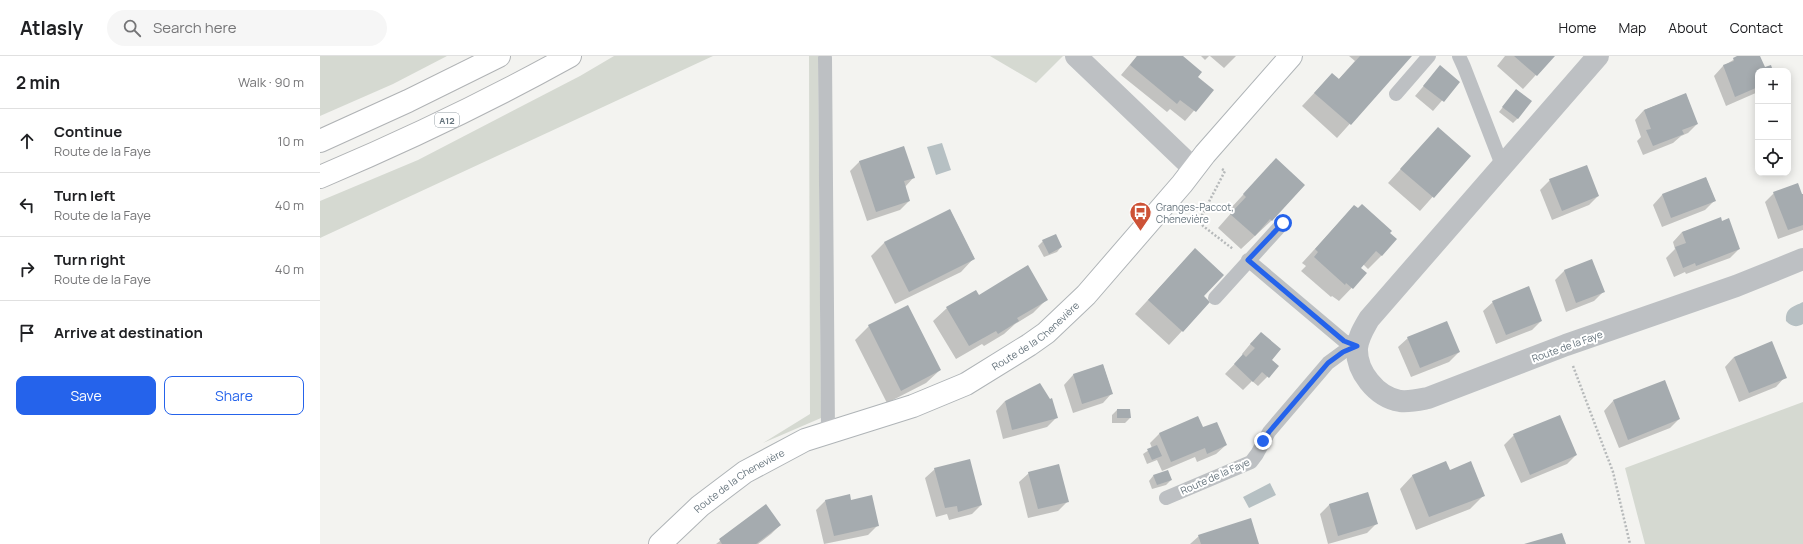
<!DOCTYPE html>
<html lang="en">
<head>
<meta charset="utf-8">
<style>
  body { margin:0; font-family:Manrope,sans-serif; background:#f6f6f6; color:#202124 }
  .controls { position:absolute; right:12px; top:12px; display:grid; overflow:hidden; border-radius:8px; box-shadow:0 2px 10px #0003 }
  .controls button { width:36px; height:36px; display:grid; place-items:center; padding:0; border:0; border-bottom:1px solid #e0e0e0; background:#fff; color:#202124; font:20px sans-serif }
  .stop { position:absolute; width:12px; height:12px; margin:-9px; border:3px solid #2563eb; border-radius:50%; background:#fff }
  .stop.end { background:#2563eb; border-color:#fff; box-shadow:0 1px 4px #0008 }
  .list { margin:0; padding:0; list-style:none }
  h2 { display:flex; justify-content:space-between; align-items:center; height:52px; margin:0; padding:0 16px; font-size:17px }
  h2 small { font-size:13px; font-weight:400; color:#757577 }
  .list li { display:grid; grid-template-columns:26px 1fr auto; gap:12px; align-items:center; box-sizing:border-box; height:64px; padding:0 16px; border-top:1px solid #e0e0e0 }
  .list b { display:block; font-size:15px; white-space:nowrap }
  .list p { margin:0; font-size:13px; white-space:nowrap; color:#757577 }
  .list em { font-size:13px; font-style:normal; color:#757577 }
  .actions { display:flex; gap:8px; padding:12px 16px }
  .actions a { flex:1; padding:9px 0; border:1px solid #2563eb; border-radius:8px; text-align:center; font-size:14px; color:#2563eb }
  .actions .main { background:#2563eb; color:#fff }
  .icon { flex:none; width:22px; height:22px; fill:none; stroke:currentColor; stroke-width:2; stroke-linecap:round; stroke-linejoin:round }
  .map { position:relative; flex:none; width:1483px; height:488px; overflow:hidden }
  header { display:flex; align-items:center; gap:24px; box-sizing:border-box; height:56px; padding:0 20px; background:#fff; border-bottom:1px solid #e0e0e0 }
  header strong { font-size:19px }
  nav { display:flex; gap:22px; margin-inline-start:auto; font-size:14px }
  .search { width:280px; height:36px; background:#f6f6f6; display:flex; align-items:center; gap:10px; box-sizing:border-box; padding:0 14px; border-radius:22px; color:#757577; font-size:15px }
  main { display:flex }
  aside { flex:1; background:#fff }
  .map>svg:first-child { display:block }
</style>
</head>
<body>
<header>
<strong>Atlasly</strong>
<div class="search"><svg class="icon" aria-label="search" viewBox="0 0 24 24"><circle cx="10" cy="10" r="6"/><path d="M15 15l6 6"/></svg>Search here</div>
<nav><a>Home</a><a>Map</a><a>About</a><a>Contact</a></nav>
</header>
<main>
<aside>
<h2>2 min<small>Walk · 90 m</small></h2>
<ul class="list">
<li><svg class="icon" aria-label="ahead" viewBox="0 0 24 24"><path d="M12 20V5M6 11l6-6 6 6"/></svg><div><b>Continue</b><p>Route de la Faye</p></div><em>10 m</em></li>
<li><svg class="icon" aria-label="left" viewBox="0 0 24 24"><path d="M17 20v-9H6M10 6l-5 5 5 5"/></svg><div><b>Turn left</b><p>Route de la Faye</p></div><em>40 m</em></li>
<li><svg class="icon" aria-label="right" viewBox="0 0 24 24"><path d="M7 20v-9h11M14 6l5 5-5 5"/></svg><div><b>Turn right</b><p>Route de la Faye</p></div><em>40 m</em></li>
<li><svg class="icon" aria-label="arrive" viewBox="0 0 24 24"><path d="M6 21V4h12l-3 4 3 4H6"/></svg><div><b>Arrive at destination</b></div></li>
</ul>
<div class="actions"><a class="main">Save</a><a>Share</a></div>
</aside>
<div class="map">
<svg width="1483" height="488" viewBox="0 0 1483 488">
  <rect width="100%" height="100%" fill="#f3f3f0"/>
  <!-- green -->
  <path fill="#d5d9d1" d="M0,0H127L73,28L0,60Z
    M294,0H393L0,182V145L98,104L260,20Z
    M489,0H498L501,362L443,387L490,358Z
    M670,0H743L716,27Z
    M1483,346V488H1325L1305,412Z"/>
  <!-- water -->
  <path fill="#b6c0c3" d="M622,87L631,114L616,119L607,91Z
    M1483,246V268C1476,272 1471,270 1466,265C1465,252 1473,251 1483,246Z
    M950,427L956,439L929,452L923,441Z"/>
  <!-- shadow -->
  <path fill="#0003" d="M817,0H861L876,21L892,34L865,65L850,53L847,56L801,19Z
    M881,0H889L885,4Z
    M890,0H916L904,12Z
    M1029,0H1091L1017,82L982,50L1012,18L1018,24L1035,5Z
    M1185,0H1233L1203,33L1177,10Z
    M1420,0H1439L1444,12L1452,15H1438V36L1406,50L1394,20L1403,10Z
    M1120,11L1138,26L1113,55L1095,40Z
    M1196,34L1198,62L1193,67L1179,56Z
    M1366,38L1377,68L1368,77L1361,80L1353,87L1323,99L1317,85L1321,81L1315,64L1324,54Z
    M1118,72L1149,100L1100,155L1068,127Z
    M956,103L984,129L951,165L921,193L898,172L913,155L911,152Z
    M540,105L594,121L585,131L589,145L580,154L547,165L530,115Z
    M1386,122L1395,144L1385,154L1342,171L1333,149L1342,139Z
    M1230,124L1278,140L1269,149L1232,164L1220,134Z
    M1454,137L1483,139V174L1458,183L1445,146Z
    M1034,150L1069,177L1062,199L1048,213L1043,208L1039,212L1046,217L1019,245L1012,240L1011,241L981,215L986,210L982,207Z
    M630,154L654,202L641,216L575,248L551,200L564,187Z
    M1402,166L1419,193L1410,202L1366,218L1365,216L1354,221L1346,202L1355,193L1353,186L1362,176Z
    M723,185L741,191L737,196L724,201L718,190Z
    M875,193L883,241L862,275L849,289L815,258Z
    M1272,205L1283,236L1274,245L1246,256L1235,224L1244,215Z
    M658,240L727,243L713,257L695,268L684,278L664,290L662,288L636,303L613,265L627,252Z
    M1173,246L1221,265L1212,274L1176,288L1163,255Z
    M587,251L620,314L606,327L567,347L535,284L549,270Z
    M1088,282L1139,296L1129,306L1091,321L1078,291Z
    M932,286L958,310L938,330L932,325L923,334L905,318L923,299L922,298Z
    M1414,301L1465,321L1456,331L1419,346L1405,311Z
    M783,309L792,337L783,347L753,357L744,329L753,319Z
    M685,345L736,362L727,371L683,383L676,355Z
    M1293,345L1359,363L1350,372L1299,392L1284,355Z
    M797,354H809L810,362L805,367H792V359Z
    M882,373L906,389L896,398L877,406L875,401L842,415L837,404L827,408L823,398L832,392L830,387L839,378Z
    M1194,379L1256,399L1247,408L1201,427L1184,389Z
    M615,413L661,449L652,458L629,464L627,458L616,461L605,422Z
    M1129,415L1164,439L1150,453L1096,474L1080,433L1093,419Z
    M709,417L748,445L738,455L708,462L699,426Z
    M833,420L851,424L846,429L832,433L829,425Z
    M1048,438L1056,468L1047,477L1008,488L1000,458L1009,449Z
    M506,444L530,445L558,469L548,479L504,488L496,454Z
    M446,450L460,469L451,478L438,488H396Z
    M879,480L938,488H870Z"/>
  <!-- building -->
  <path fill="#a5abaf" d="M817,0H863L882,16L878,21L894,34L876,56L860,44L857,48L810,9Z
    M1040,0H1092L1031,69L994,37L1012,17L1019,23Z
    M1194,0H1235L1217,20Z
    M1417,0H1440L1445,11L1451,9L1453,15H1438V31L1415,41L1403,9L1414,5L1413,2Z
    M1120,9L1140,26L1124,46L1103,30Z
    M1196,33L1212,45L1198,63L1182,51Z
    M1366,37L1378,68L1362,74L1364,78L1333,90L1326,74L1331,73L1324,54Z
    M1118,71L1151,100L1114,142L1080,113Z
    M584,90L595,122L584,125L590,145L556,156L539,105Z
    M956,102L985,129L952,165L950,163L935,180L910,158L926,141L923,138Z
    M1267,109L1279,140L1242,155L1229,123Z
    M1386,121L1396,145L1351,162L1342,138Z
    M1478,127L1482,138H1483V169L1468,174L1453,136Z
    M1042,148L1072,175L1070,177L1077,183L1062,200L1056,195L1041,212L1047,217L1033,233L1026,227L1025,229L994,201L998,196L995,193L1034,149L1038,152Z
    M630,153L655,203L589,236L564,186Z
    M1401,161L1402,165L1409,162L1420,193L1376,210L1375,207L1363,212L1355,191L1366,187L1362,176Z
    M736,178L742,191L729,198L722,184Z
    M875,192L904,219L884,240L890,246L863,276L828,244Z
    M1272,203L1285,236L1256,247L1244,214Z
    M708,209L728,244L697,262L699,265L678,278L676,275L649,290L626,251L656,234L659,239Z
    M1209,230L1222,265L1186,279L1172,245Z
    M588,249L621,314L581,335L548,269Z
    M1127,265L1140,296L1100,312L1087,281Z
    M941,276L961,293L952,304L959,310L949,322L942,316L933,326L914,308L923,298L926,301L935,292L930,288Z
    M1452,285L1467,322L1429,337L1414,301Z
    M783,308L793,338L762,348L753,318Z
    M1345,324L1360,363L1308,384L1293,344Z
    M720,327L730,343L732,342L738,362L692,374L685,345Z
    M797,353H810L811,362H797Z
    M1240,359L1257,399L1210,419L1193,378Z
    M878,360L883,371L897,366L907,389L887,398L885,392L851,406L839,377Z
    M837,389L842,400L832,404L827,393Z
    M650,403L662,449L638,456L637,450L625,452L614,412Z
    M1126,405L1130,414L1151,405L1165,440L1109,461L1092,419Z
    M739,408L749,446L718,453L708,416Z
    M848,414L852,424L837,429L833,419Z
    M1048,436L1058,468L1018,480L1009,448Z
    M530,438L531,444L552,439L559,470L514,480L505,444Z
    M446,448L461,469L436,488H402L399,483Z
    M931,462L939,488H881L878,479Z
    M1242,477L1246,488H1204Z"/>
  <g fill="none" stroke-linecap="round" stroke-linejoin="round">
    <defs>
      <g id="secondary">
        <path id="s1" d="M340,488L380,450L425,416L485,384L593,350L646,328L709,289L726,277L766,239L862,128L885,98L971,0"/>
      </g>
      <path id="highway" d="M0,85L88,45L179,0
        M0,121C85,85 169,45 250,0"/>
    </defs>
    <!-- secondary casing -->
    <use href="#secondary" stroke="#afb4b7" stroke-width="24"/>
    <!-- highway casing -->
    <use href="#highway" stroke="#b0b3b5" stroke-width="24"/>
    <!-- path -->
    <path stroke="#b6b9ba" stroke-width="2.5" stroke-dasharray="2 2" stroke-linecap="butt" d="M902,113L905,115L880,163L883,170L913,193
      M1253,310L1293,416L1310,488"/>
    <!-- lane -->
    <path stroke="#bdc0c3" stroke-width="14" d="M1139,0L1144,11L1182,109
      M505,2L508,376
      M1076,38L1109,0
      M928,204L1024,285L1037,290
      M895,242L963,167
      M846,442L931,406L937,398L949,376L1008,307L1023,296L1037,290"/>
    <!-- street -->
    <path stroke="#bdc0c3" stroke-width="22" d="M756,0L873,112
      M1278,0L1049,263C1044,272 1038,281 1037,292C1036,315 1056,341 1080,345C1090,346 1098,344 1108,342L1246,289L1416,230L1483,203"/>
    <!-- secondary -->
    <use href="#secondary" stroke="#fff" stroke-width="22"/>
    <!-- highway -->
    <use href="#highway" stroke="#fff" stroke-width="22"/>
  </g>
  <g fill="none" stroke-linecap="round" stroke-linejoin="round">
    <!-- route -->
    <path stroke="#2563eb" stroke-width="5" d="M943,385L949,376L1008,307L1023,296L1037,290L1024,285L928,204L963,167"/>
  </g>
  <!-- icons -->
  <defs>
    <symbol id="bus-pin" viewBox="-11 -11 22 30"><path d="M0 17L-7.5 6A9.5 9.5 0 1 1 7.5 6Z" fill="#cd5236" stroke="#fff"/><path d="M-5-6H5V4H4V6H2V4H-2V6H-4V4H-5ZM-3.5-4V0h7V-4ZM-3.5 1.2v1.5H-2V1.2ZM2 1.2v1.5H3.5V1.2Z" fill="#fff"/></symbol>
  </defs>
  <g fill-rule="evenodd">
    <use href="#bus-pin" x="808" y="144" width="25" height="34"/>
  </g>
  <g text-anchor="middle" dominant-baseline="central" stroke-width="4" stroke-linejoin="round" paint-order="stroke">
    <!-- shield labels -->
    <rect fill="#fff" stroke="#949ea4" stroke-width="1" x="115" y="57" width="24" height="14" rx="3"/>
    <g font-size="9" font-weight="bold" fill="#66747d">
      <text x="127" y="64">A12</text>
    </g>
    <!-- poi labels -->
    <g font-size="10" fill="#66747d" stroke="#fff" text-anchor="start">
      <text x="836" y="151">Granges-Paccot,<tspan x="836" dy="12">Chenevière</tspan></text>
    </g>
    <!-- street labels -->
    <g font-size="10" fill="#66747d" stroke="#fff">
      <text stroke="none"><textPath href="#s1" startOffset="435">Route de la Chenevière</textPath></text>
      <text transform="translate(1247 290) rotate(-20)">Route de la Faye</text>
      <text transform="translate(895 420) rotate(-24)">Route de la Faye</text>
      <text stroke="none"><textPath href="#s1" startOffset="102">Route de la Chenevière</textPath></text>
    </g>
  </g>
</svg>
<div class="controls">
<button>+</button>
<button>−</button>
<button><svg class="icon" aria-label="locate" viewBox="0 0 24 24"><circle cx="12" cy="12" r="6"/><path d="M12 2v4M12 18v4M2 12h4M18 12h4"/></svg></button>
</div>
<div class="stop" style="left:963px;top:167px"></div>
<div class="stop end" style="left:943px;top:385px"></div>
</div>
</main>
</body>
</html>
